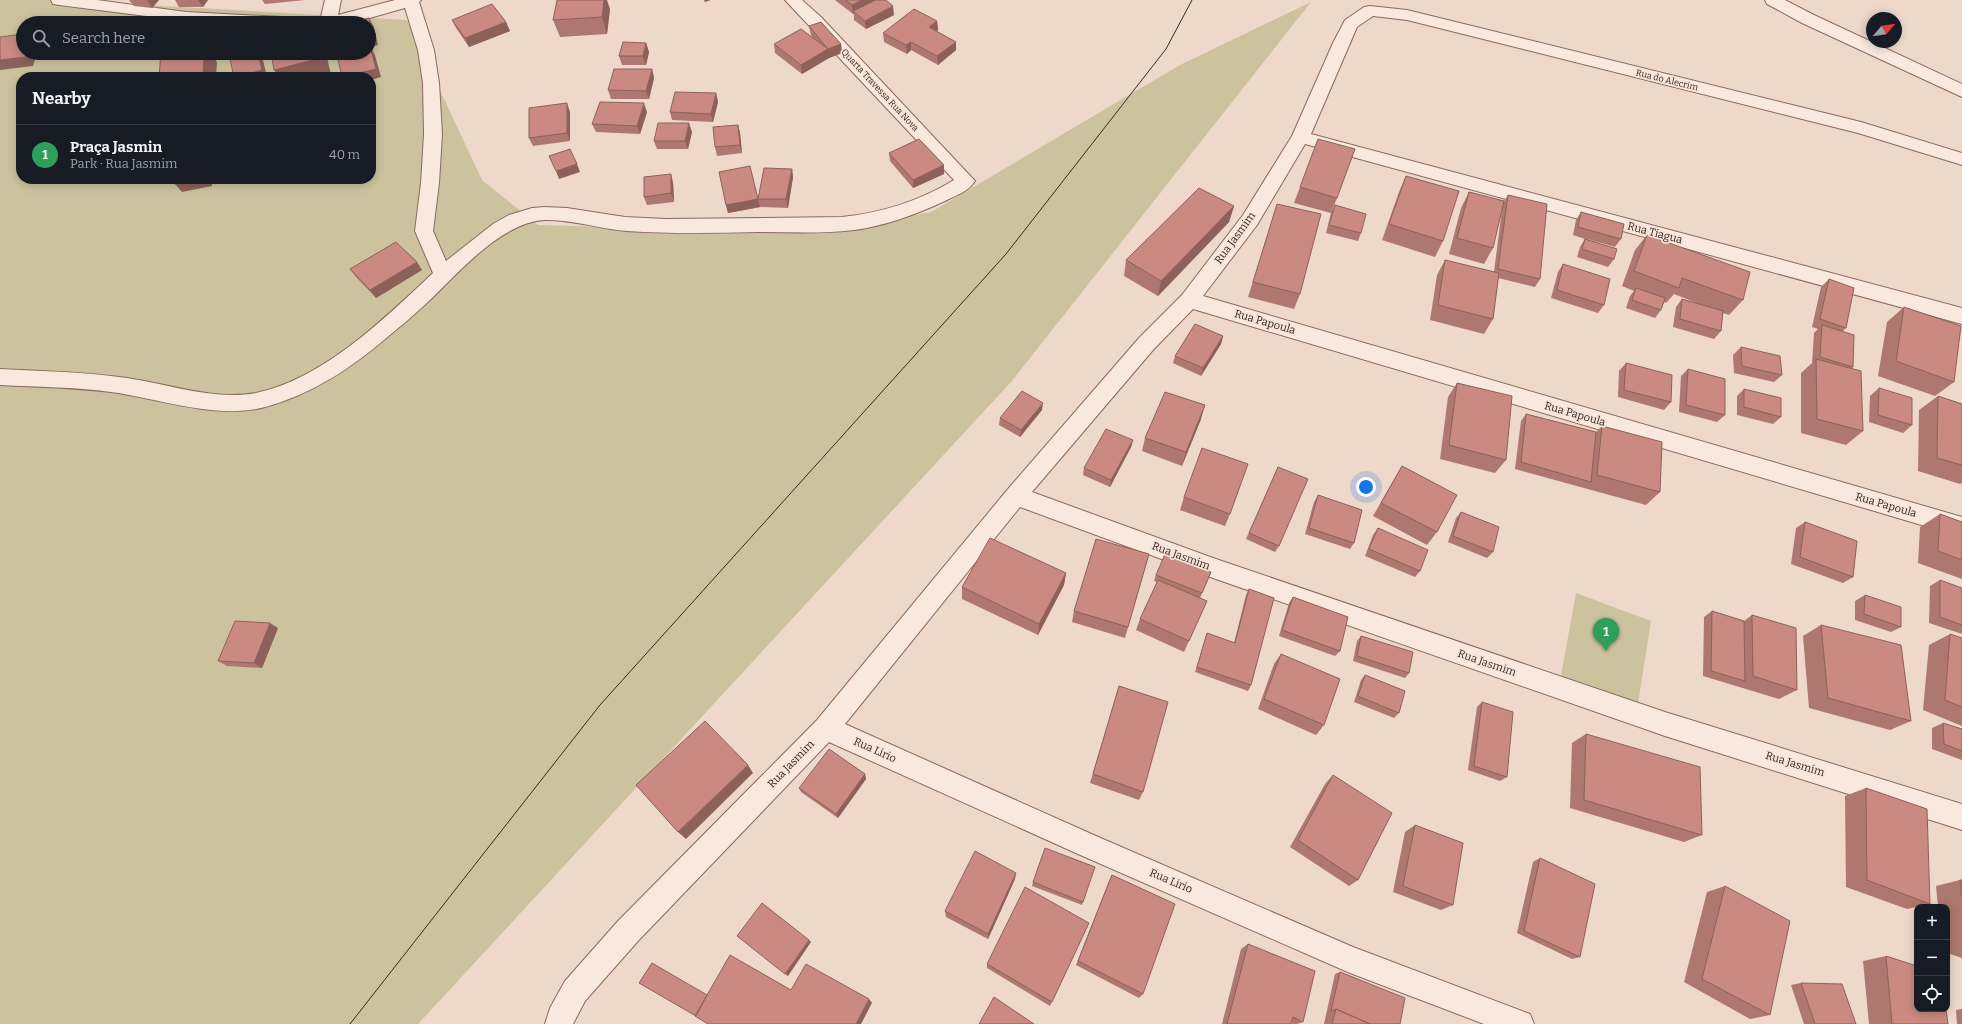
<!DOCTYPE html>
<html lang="en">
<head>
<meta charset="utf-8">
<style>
  body { margin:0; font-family:Bitter,serif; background:#242831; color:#f1f3f6 }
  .controls { position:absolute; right:12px; bottom:12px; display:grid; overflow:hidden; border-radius:8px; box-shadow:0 2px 10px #0003 }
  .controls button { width:36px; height:36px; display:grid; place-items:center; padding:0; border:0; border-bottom:1px solid #363941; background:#171b24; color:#f1f3f6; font:20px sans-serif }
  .compass { position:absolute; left:1866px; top:12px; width:36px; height:36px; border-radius:50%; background:#171b24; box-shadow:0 2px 10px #0003; rotate:61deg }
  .you { position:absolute; left:1366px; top:487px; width:14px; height:14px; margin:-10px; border:3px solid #fff; border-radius:50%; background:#1a73e8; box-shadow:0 0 0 6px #1a73e833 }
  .badge { display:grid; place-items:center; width:26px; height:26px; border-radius:50%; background:#d93025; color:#fff; font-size:13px; font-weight:700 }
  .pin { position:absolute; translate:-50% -33px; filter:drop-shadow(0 1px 2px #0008) }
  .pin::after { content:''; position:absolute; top:21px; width:14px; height:12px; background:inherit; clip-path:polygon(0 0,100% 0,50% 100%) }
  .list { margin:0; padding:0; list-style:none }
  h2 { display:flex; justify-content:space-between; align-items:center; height:52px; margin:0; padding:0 16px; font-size:17px }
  h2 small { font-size:13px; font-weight:400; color:#9ea1a6 }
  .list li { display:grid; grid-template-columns:26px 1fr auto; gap:12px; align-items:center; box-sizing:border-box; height:60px; padding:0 16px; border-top:1px solid #363941 }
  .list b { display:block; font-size:15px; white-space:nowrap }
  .list p { margin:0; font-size:13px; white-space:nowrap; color:#9ea1a6 }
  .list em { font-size:13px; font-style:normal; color:#9ea1a6 }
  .icon { flex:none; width:22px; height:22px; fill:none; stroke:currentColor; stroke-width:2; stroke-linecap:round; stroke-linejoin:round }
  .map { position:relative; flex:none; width:1962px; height:1024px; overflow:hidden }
  .search { position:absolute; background:#171b24; box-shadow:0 2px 10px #0003; left:16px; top:16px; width:360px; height:44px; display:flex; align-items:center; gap:10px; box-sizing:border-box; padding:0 14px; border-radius:22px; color:#9ea1a6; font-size:15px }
  .panel { position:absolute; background:#171b24; box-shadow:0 2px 10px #0003; left:16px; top:72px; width:360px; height:112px; border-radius:16px }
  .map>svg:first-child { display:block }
</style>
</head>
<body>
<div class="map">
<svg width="1962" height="1024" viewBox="0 0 1962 1024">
  <rect width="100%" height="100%" fill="#edd8ca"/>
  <!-- green -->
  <path fill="#ccc39e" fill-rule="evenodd" d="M0,0H62L407,20L482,180L538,225L812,233L931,212L1180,65L1311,2L1011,382L418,1024H0ZM23,23H369V53H23ZM21,77H371V179H21Z
    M1576,593L1651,621L1637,710L1560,681Z"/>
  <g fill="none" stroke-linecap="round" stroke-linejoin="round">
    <defs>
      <path id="street" d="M51,0H97L186,12L282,17H321L325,0H341L338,15L395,0H421L419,2L434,50L439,83L442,134L439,183L433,231L446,261L493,224L509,215L532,208L544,207L567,208L625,217L666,219L842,217C882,213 921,200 954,180L785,0H802L821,17L975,181C969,191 955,196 945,201C917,214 885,226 854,230C823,234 791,232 759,232C715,233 671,234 627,231C599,229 572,219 544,220C501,223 458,273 429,301C415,314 400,327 385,339C351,368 315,392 272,405C222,422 162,399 111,392C74,387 37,387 0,385V369C43,371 85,372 127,378C169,384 214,401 256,393C323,379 384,319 433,273L415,231L421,183L424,134L423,83L418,50L405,8L352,23H202L59,5L53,4Z
        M1765,0H1785L1814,15L1962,84V97L1802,23L1767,4Z
        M1370,6L1407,10L1861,122L1962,153V165L1858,133L1407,20L1373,16L1357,27L1311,134L1962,308V324L1305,144L1257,225L1203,296L1962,517V537L1193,309L1153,350L1032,492L1213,558L1665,712L1962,804V830L1665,736L1213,578L1020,507L845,724L1096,836L1353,947L1530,1014L1534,1024H1484L1350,973L1078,854L829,742L638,941L585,1001L573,1024H545L550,1008L565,981L618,921L817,720L1008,489L1139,338L1182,295L1243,215L1292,136L1333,43L1345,20L1364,7Z"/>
    </defs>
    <!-- street casing -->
    <use href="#street" stroke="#8a695f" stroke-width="2"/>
    <!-- street -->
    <use href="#street" fill="#f8e8dd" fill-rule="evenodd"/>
    <!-- tram -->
    <path stroke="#3b2622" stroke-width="1" d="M350,1024L600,705L1006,254L1166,49L1192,0"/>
  </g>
  <!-- wall -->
  <path fill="#ae776f" d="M129,0H159L152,8L134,6Z
    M175,0H208L203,7H179Z
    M262,0H305L265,4Z
    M835,0H876L894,15L866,29L854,20V14H853Z
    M610,9L607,34L560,37L553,20Z
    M452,20L506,22L510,31L469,47L456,28Z
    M937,21L938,30L936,31L956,42V50L938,65L911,50L907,54L884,42L883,33Z
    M809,26L841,44L842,53L829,58L802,74L775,53L774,44L812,37L811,35Z
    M646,43L649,52L646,65H622L619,56Z
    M652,69L654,78L649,99H611L608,90Z
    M716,93L718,102L713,122L672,120L670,112Z
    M570,112V141L533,146L529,138Z
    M647,112L640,134L596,132L592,124Z
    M738,125L740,133L742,153L717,156L715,147Z
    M692,132L688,149H657L654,141Z
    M889,153L944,165V174L913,188L890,161Z
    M792,169L793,177L788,208L760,207L728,213L726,205L758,199Z
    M1406,176L1443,241L1435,257L1382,240L1399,192Z
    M673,182L674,202L647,205L644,197Z
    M1300,187L1337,198L1331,213L1294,203Z
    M1469,192L1504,201L1508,195L1540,279L1535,287L1498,278L1493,319L1484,334L1430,320L1437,275L1445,260L1494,272L1502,209L1493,248L1484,264L1449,254L1461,208Z
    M1277,204L1300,294L1294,309L1248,297Z
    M1335,205L1361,233L1358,241L1326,233L1331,213Z
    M1234,206L1229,222L1158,296L1124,276L1126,260Z
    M1581,212L1621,239L1615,247L1587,239L1614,259L1608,267L1577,257L1580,247L1585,239L1573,235L1576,220Z
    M1647,235L1743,300L1729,315L1723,313L1721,331L1714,339L1673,327L1676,307L1682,299L1697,303L1674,294L1666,303L1664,302L1661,310L1655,318L1626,308L1630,296L1634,291L1622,286L1635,250Z
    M1563,264L1604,305L1598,313L1551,298L1558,272Z
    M350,269L422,270L376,298L356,277Z
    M1829,279L1846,328L1843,331L1853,367L1852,368L1863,431L1846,445L1801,433V373L1812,363L1814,333L1818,329L1812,327L1821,287Z
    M1904,307L1954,382L1935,396L1878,376L1887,322Z
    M1223,336L1221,344L1201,376L1173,363L1175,356Z
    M1741,347L1782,375L1774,382L1734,373L1733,355Z
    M1626,363L1671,402L1664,410L1618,397L1619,371Z
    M1688,369L1725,415L1717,422L1679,412L1681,376Z
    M1457,383L1506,460L1495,473L1440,459L1448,397Z
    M1879,388L1912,425L1903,433L1869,422L1870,396Z
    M1744,389L1781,417L1773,424L1737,415V396Z
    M1938,396L1962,404V483L1960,484L1918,471L1919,410Z
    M1042,410L1020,437L999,425L1000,418Z
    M1526,414L1596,432L1602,426L1660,492L1646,505L1515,469L1521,421Z
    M1201,419L1182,466L1142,451L1145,438Z
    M1133,440L1131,447L1110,487L1083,475L1084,468Z
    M1402,466L1437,532L1427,545L1373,516Z
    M1278,467L1279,546L1275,552L1246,539Z
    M1318,495L1354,543L1350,549L1305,534L1314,502Z
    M1184,497L1230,514L1225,526L1180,510Z
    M1461,512L1493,552L1487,558L1448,542L1456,518Z
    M1940,514L1962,522V579L1918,563L1920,527Z
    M1805,522L1853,577L1843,583L1791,564L1796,528Z
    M1378,528L1420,571L1415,577L1365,556L1373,535Z
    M1149,554L1125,638L1072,622L1074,611Z
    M1211,572L1200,598L1207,601L1184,652L1136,630L1140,619L1157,582L1154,581L1156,575Z
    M1066,573L1064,585L1038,635L962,599V587Z
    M1940,580L1962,588V634L1929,623L1930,586Z
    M1249,589L1251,685L1248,691L1195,672L1205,639L1207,633L1234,643L1246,595Z
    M1865,595L1901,627L1891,632L1855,620V601Z
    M1293,597L1340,651L1335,656L1279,636L1289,603Z
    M1712,611L1744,621L1752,615L1797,690L1779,699L1703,676L1704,617Z
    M1821,625L1911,721L1890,730L1809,708L1803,636Z
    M278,628L262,668L227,666L218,661Z
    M1950,634L1962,638V726L1923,710L1929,645Z
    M1361,636L1409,673L1405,678L1353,661L1357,641Z
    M1281,654L1324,725L1316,735L1258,709L1274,664Z
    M1365,675L1399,713L1394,718L1354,702L1361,680Z
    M1119,686L1143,792L1139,800L1090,783Z
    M1482,702L1507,777L1500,781L1468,770L1477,707Z
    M1943,723L1962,729V760L1932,749V728Z
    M1586,734L1702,835L1684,842L1570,808L1572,743Z
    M865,774L866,779L838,818L801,792L799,788Z
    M1333,775L1358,880L1349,886L1290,847L1325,784Z
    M1866,788L1930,904L1907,909L1846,887L1845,796Z
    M1415,825L1453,905L1441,910L1393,892L1405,832Z
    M1540,858L1580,957L1572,959L1517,933L1533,862Z
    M1112,875L1143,994L1139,998L1076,965L1109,881Z
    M1015,879L988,939L946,917L945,911Z
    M1960,880H1962V958L1947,953V907H1938L1936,886Z
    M1033,882L1083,902L1082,905L1032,886Z
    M1725,886L1770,1015L1750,1019L1684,982L1707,892Z
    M1089,923L1050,1006L987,968V964Z
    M1248,944L1303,1022L1297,1024H1293L1291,1023V1024H1222L1241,949Z
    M1886,956L1948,1024H1869L1863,961Z
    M1340,972L1400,1024H1324L1335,974Z
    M1801,983L1856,1024H1804L1791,985Z
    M1962,1009V1024H1957L1956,1010Z"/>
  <!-- shaded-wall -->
  <path fill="#8d615a" d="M147,0H159L152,8Z
    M198,0H208L203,7Z
    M604,0H607L610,9L607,34L602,17Z
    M704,0H711L705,2Z
    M862,0H876L853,11L854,14H853L852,5Z
    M893,6L894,15L866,29L865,21Z
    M369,18L374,27L378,45L371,47L375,55L381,77L371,80V77H344L369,47Z
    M937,21L938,30L929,36V27Z
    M506,22L510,31L469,47L465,38Z
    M911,42V50L907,54L906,45Z
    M956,42V50L938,65L937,56Z
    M646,43L649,52L646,65L643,56Z
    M841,44L842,53L829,58L802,74L801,65L828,49Z
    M27,53H37L33,66L0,70V60Z
    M204,53H210L217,62L216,77H185Z
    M258,53L263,60L267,77H238Z
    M320,53H326L331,75L324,77H279L274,70Z
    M334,53H347L336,56Z
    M652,69L654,78L649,99L646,91Z
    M716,93L718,102L713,122L711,114Z
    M567,103L570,112V141L567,133Z
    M644,103L647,112L640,134L637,126Z
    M689,123L692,132L688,149L685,141Z
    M738,125L740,133L742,153L740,145Z
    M577,164L580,172L559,179L556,171Z
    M944,165V174L913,188V180Z
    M792,169L793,177L788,208L786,199Z
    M671,174L673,182L674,202L671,193Z
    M198,179H212V186L182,192L175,184Z
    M758,199L760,207L728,213L726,205Z
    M1234,206L1229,222L1158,296L1161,281Z
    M417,262L422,270L376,298L370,290Z
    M1223,336L1221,344L1201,376L1203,368Z
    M1043,403L1042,410L1020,437L1021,430Z
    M1205,405L1201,419L1182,466L1186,452Z
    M1133,440L1131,447L1110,487L1111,480Z
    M1066,573L1064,585L1038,635L1039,624Z
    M270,623L278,628L262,668L254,663Z
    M748,765L753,773L686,839L678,832Z
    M865,774L866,779L838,818L836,814Z
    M1016,873L1015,879L988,939V934Z
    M809,940L811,942L788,976L785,974Z
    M869,999L872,1003L861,1024H856Z"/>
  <!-- building -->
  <path fill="#ca8a81" stroke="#8d615a" d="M557,0H604L602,17L553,20Z
    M845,0H862L852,5Z
    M876,0H886L893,6L865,21L853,11Z
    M492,4L506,22L465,38L452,20Z
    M914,9L937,21L929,27L956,42L937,56L911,42L906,45L883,33Z
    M369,18L374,36L369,38V23H348Z
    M821,22L841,44L828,49L809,26Z
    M801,29L828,49L801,65L774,44Z
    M23,34V53H27L26,57L0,60V37Z
    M623,42L646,43L643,56H619Z
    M370,46L376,69L342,77L337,55L346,53H369V47Z
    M161,53H204L203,74L185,77H159Z
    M251,53H258L262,70L238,77H234L230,59Z
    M271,53H320L321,58L274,70Z
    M614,69H652L646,91L608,90Z
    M675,92L716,93L711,114L670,112Z
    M600,102L644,103L637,126L592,124Z
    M567,103V133L529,138V108Z
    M658,123H689L685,141H654Z
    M738,125L740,145L715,147L713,127Z
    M919,139L944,165L913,180L889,153Z
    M1318,139L1355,149L1337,198L1300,187Z
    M570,149L577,164L556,171L549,156Z
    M750,166L758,199L764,168L792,169L786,199H758L726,205L719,172Z
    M671,174V193L644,197V177Z
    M1406,176L1459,191L1443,241L1389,224Z
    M175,179H198L175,184Z
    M1199,188L1234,206L1161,281L1126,260Z
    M1469,192L1504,201L1493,248L1457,238Z
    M1508,195L1547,204L1540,279L1498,269Z
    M1277,204L1321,214L1300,294L1253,282Z
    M1335,205L1366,214L1361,233L1329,225Z
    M1581,212L1624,224L1621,239L1578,227Z
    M1647,235L1750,272L1743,300L1682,278L1679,288L1634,271Z
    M1585,239L1617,249L1614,259L1582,249Z
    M396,242L417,262L370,290L350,269Z
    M1445,260L1499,273L1493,319L1438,305Z
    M1563,264L1610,279L1604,305L1557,290Z
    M1829,279L1854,288L1846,328L1820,319Z
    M1636,288L1665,298L1661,310L1632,300Z
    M1682,299L1723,311L1721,331L1680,319Z
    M1904,307L1961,326L1954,382L1896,361Z
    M1195,324L1223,336L1203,368L1175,356Z
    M1822,325L1854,335L1853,367L1820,357Z
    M1741,347L1780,356L1782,375L1742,366Z
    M1816,359L1861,371L1863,431L1817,419Z
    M1626,363L1672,375L1671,402L1624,390Z
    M1688,369L1725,379V415L1686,405Z
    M1457,383L1512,396L1506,460L1449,445Z
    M1879,388L1912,398V425L1878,415Z
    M1744,389L1781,398V417L1744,407Z
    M1022,391L1043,403L1021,430L1000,418Z
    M1165,392L1205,405L1186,452L1145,438Z
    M1938,396L1962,404V465L1937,458Z
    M1526,414L1596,432L1591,482L1521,462Z
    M1602,426L1662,442L1660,492L1597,475Z
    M1106,429L1133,440L1111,480L1084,468Z
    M1202,448L1248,464L1230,514L1184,497Z
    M1402,466L1457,495L1437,532L1381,503Z
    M1278,467L1308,479L1279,546L1249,533Z
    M1318,495L1362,510L1354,543L1309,528Z
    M1461,512L1499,527L1493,552L1453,536Z
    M1940,514L1962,522V560L1938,551Z
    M1805,522L1857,541L1853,577L1800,557Z
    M1378,528L1428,550L1420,571L1369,549Z
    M990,538L1066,573L1039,624L962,587Z
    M1096,539L1149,554L1128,627L1074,611Z
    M1165,554L1211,572L1202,593L1156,575Z
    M1158,580L1207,601L1189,641L1140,619Z
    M1940,580L1962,588V625L1940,617Z
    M1249,589L1274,598L1251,685L1197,667L1207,633L1235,643Z
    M1865,595L1901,607V627L1864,614Z
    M1293,597L1348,617L1340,651L1282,630Z
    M1712,611L1744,621L1745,681L1711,671Z
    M1752,615L1796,628L1797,690L1753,676Z
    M235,621L270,623L254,663L218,661Z
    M1821,625L1901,645L1911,721L1828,698Z
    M1950,634L1962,638V707L1945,700Z
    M1361,636L1413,652L1409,673L1357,656Z
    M1281,654L1340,679L1324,725L1264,699Z
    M1365,675L1405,691L1399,713L1358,696Z
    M1119,686L1168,702L1143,792L1093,774Z
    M1482,702L1513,712L1507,777L1474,766Z
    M705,721L748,765L678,832L636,785Z
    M1943,723L1962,729V751L1944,744Z
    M1586,734L1700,767L1702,835L1584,800Z
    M829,749L865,774L836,814L799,788Z
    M1333,775L1392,813L1358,880L1298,840Z
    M1866,788L1927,809L1930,904L1867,880Z
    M1415,825L1463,843L1453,905L1403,886Z
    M1045,848L1095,867L1083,902L1033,882Z
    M975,851L1016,873L988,934L945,911Z
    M1540,858L1595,884L1580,957L1524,931Z
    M1112,875L1175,904L1143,994L1078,961Z
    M1960,880H1962V898Z
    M1725,886L1790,921L1770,1015L1702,979Z
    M1025,887L1089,923L1052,1002L987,964Z
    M762,903L809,940L785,974L737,936Z
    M1248,944L1315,971L1303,1022L1293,1017L1291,1024H1227Z
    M730,955L791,990L806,964L869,999L856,1024H708L695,1016Z
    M1886,956L1917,966V1009H1946L1948,1024H1892Z
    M652,963L707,995L696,1016L639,983Z
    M1340,972L1405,998L1400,1024H1370L1336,1009L1331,1011Z
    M1801,983L1842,984L1856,1024H1815Z
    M994,997L1034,1024H979Z
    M1336,1009L1370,1024H1332Z"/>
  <g text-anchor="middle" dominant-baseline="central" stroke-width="3.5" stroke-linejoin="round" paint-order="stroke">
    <!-- far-street labels -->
    <g font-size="9" fill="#3b2622" stroke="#f5e5d9">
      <text transform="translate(1667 80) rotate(14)">Rua do Alecrim</text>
      <text transform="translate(880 90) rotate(47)">Quarta Travessa Rua Nova</text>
    </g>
    <!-- street labels -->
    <g font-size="11" fill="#3b2622" stroke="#f5e5d9">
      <text transform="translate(1655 233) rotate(15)">Rua Tiagua</text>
      <text transform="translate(1235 238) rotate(-54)">Rua Jasmim</text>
      <text transform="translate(1265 322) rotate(16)">Rua Papoula</text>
      <text transform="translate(1575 414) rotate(16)">Rua Papoula</text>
      <text transform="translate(1886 505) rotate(16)">Rua Papoula</text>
      <text transform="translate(1181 556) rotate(20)">Rua Jasmim</text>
      <text transform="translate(1487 663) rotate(19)">Rua Jasmim</text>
      <text transform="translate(875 750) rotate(24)">Rua Lirio</text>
      <text transform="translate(791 764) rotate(-46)">Rua Jasmim</text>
      <text transform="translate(1795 764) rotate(17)">Rua Jasmim</text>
      <text transform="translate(1171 881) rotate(23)">Rua Lirio</text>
    </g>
  </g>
</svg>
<div class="controls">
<button>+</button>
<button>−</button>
<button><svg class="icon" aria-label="locate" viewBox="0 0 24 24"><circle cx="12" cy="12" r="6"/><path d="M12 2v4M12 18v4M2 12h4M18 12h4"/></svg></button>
</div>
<svg class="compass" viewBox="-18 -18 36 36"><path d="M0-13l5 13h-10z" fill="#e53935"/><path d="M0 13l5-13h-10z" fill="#9ea1a6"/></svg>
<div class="you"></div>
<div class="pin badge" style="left:1606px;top:651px;background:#2e9e5b">1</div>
<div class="search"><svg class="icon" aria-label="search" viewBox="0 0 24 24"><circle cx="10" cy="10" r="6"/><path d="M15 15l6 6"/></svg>Search here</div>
<section class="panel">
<h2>Nearby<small></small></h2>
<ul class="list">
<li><span class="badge" style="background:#2e9e5b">1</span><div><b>Praça Jasmin</b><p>Park · Rua Jasmim</p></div><em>40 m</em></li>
</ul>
</section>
</div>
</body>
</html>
